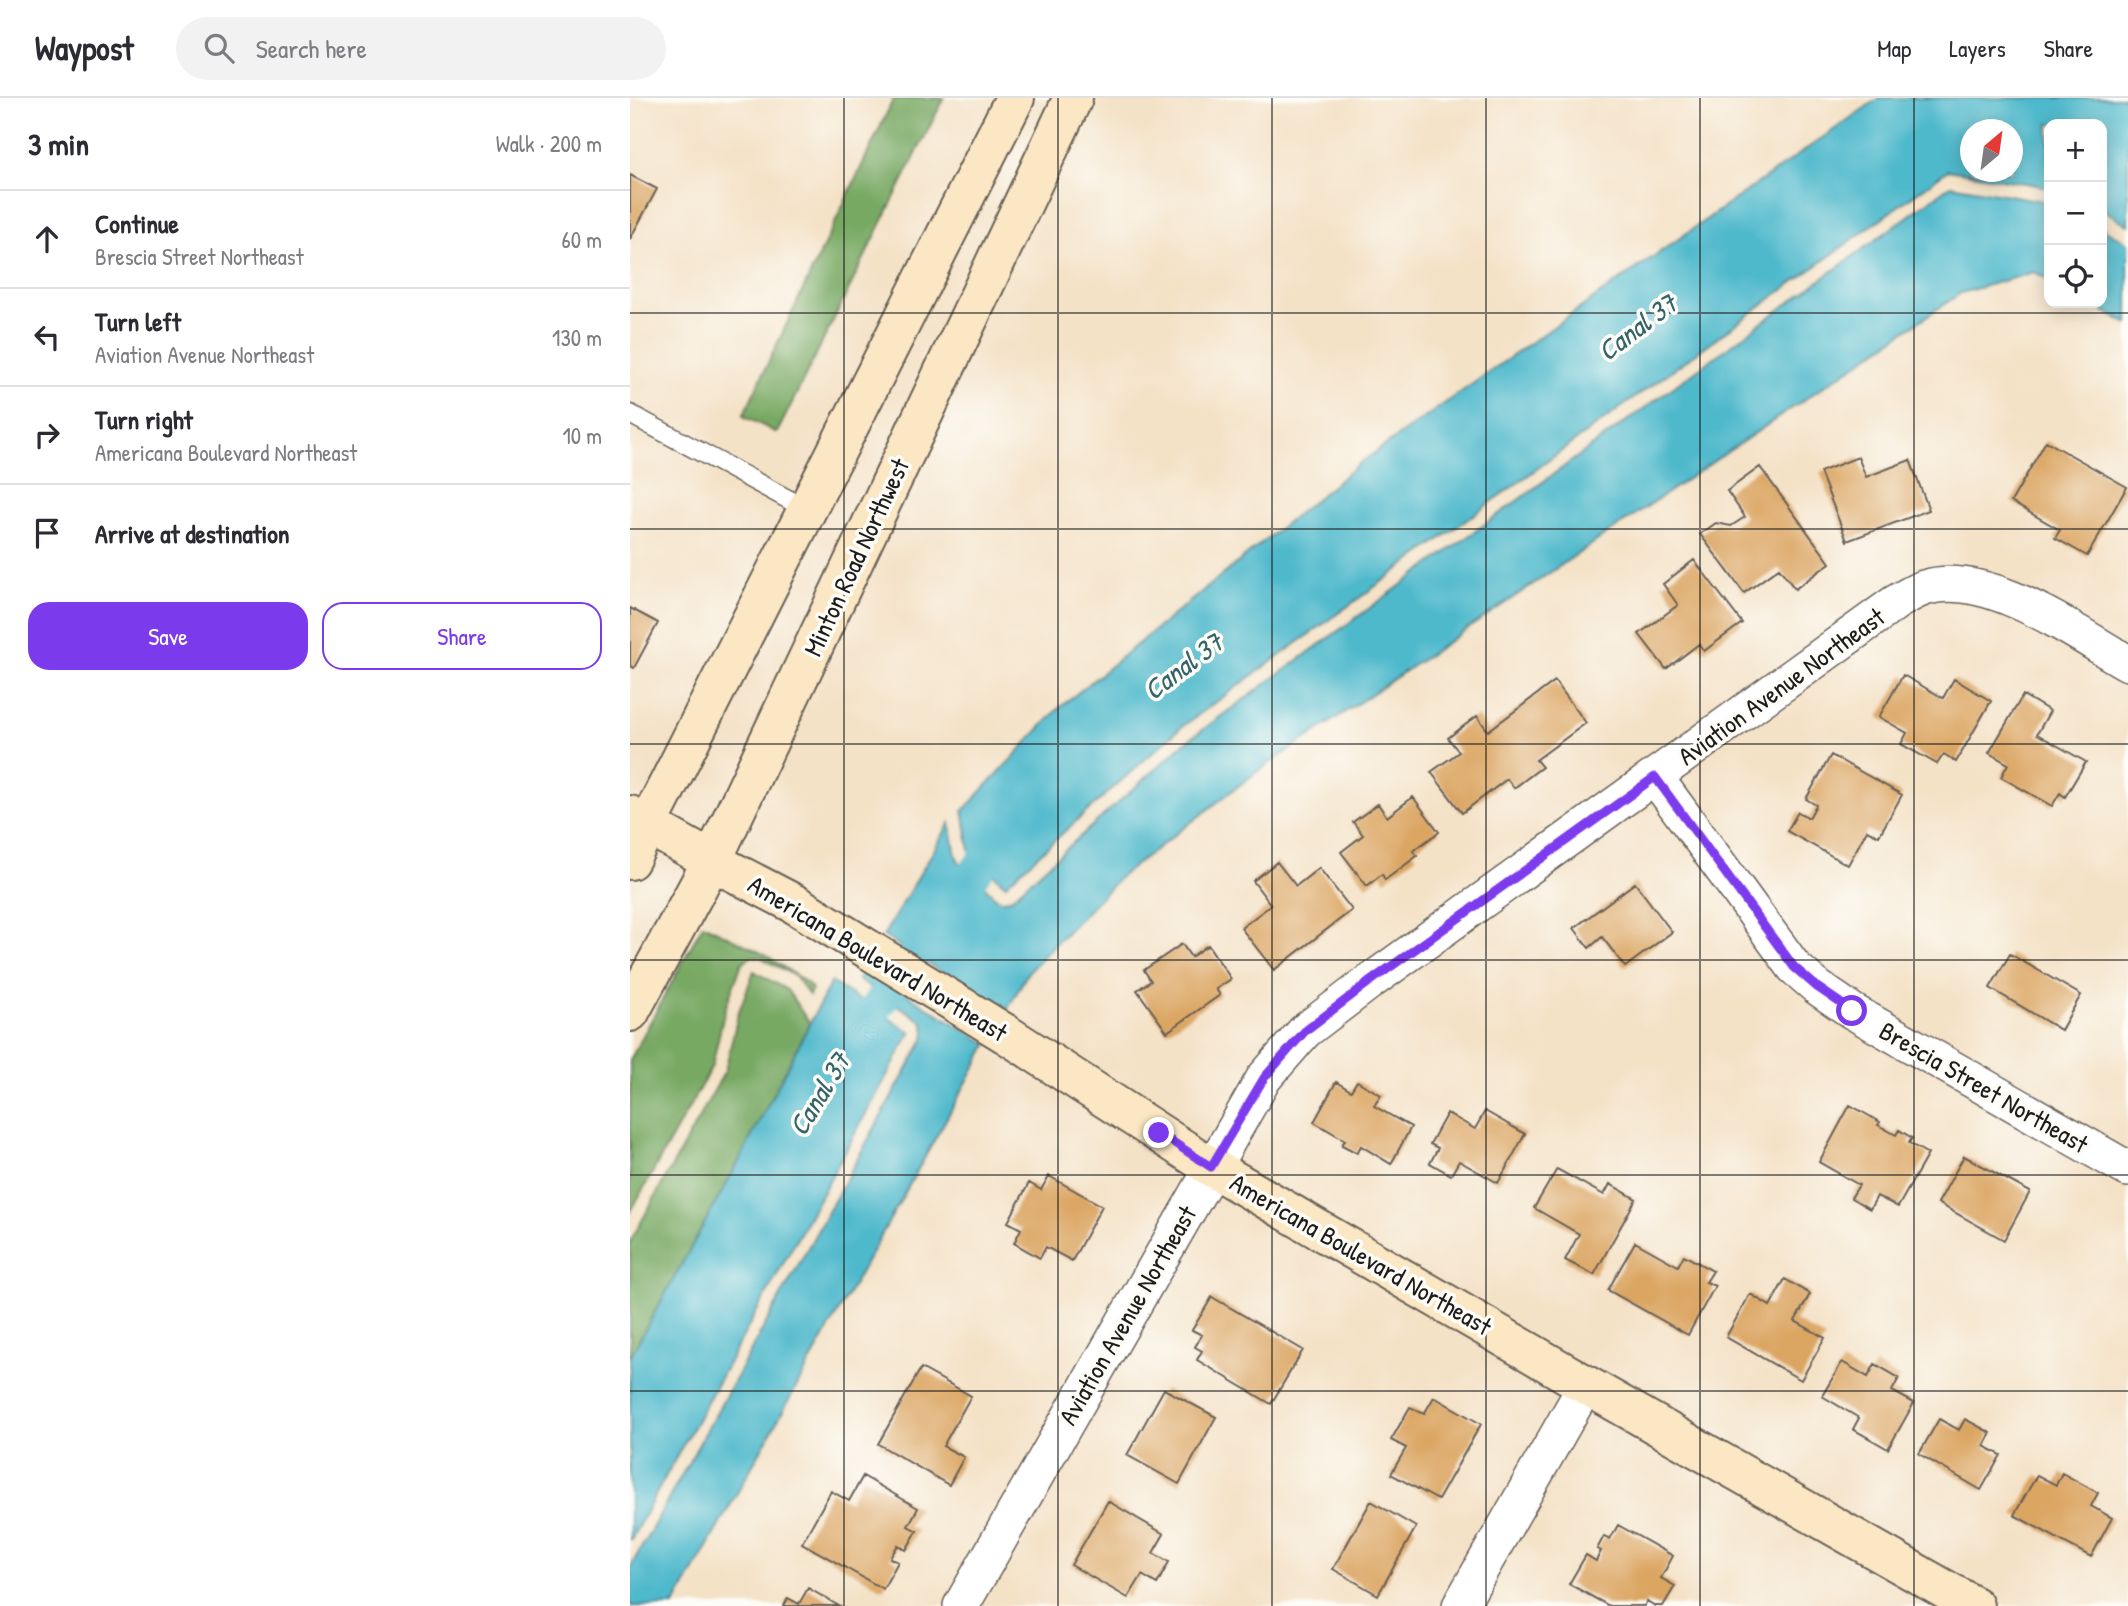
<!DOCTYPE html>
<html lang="en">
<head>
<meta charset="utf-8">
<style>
  body { margin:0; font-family:"Patrick Hand",sans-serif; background:#f2f2f3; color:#2b2b33 }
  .controls { position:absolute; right:21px; top:21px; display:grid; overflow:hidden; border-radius:14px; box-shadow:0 4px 18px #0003 }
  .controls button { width:63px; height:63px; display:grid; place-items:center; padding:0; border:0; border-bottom:2px solid #e1e1e2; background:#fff; color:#2b2b33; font:35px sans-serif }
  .compass { position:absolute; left:1330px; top:21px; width:63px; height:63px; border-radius:50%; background:#fff; box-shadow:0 4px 18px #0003; rotate:29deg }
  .stop { position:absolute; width:21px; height:21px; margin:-16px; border:5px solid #7c3aed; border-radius:50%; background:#fff }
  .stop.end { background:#7c3aed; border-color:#fff; box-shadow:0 2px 7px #0008 }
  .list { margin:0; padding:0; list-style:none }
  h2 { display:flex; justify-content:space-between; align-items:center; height:91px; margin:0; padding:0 28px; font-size:30px }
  h2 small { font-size:23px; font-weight:400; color:#7c7c81 }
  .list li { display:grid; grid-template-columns:46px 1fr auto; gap:21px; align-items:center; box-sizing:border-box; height:98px; padding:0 28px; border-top:2px solid #e1e1e2 }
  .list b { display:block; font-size:26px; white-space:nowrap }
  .list p { margin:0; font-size:23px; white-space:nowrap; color:#7c7c81 }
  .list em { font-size:23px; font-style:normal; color:#7c7c81 }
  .actions { display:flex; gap:14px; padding:21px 28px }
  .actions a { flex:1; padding:16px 0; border:2px solid #7c3aed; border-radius:21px; text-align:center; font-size:24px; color:#7c3aed }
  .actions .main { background:#7c3aed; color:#fff }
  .icon { flex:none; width:38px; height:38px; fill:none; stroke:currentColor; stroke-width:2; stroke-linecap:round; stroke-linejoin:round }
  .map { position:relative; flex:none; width:1498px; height:1508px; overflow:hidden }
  header { display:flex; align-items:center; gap:42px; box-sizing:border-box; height:98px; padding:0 35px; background:#fff; border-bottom:2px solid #e1e1e2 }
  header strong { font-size:33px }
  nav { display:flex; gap:38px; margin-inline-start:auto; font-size:24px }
  .search { width:490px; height:63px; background:#f2f2f3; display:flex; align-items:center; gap:18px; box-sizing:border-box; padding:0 24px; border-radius:38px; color:#7c7c81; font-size:26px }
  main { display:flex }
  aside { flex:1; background:#fff }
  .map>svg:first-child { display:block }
</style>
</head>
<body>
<header>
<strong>Waypost</strong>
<div class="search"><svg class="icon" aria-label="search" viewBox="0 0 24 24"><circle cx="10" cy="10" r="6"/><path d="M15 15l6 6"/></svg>Search here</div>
<nav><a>Map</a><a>Layers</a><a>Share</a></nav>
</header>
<main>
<aside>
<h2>3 min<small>Walk · 200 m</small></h2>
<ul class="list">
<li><svg class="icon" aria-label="ahead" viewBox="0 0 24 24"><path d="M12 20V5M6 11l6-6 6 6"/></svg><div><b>Continue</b><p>Brescia Street Northeast</p></div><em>60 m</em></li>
<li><svg class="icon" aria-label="left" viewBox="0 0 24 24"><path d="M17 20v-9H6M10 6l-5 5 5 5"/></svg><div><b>Turn left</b><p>Aviation Avenue Northeast</p></div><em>130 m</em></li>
<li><svg class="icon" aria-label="right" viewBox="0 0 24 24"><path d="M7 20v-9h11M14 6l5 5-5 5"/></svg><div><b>Turn right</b><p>Americana Boulevard Northeast</p></div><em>10 m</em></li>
<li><svg class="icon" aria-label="arrive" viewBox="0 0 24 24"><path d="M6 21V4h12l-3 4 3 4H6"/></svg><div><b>Arrive at destination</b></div></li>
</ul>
<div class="actions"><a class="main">Save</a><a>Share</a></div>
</aside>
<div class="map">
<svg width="1498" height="1508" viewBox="0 0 1498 1508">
  <rect width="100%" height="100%" fill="#fdfcf7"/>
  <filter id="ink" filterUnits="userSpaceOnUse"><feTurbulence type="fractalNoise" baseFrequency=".0143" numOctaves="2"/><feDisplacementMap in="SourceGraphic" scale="14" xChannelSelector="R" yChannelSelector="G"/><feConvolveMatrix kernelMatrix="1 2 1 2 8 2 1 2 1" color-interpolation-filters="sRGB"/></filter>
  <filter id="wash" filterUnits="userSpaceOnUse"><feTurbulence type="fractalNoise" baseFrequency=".00686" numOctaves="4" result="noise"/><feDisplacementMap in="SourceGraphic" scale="28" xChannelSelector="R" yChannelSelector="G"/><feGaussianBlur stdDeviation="1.57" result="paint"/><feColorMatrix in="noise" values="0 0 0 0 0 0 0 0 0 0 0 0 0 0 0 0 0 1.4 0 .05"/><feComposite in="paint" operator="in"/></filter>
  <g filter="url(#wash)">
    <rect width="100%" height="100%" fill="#f4e2c7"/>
    <!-- forest -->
    <path fill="#78a963" stroke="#4a6240" stroke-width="2" d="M264,0H314L147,335L113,318Z
      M73,826L136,857L177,885L182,891L179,897L165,878L132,860L123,858L112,865L95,911L82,968L0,1115V962Z
      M124,873L157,892L180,926L108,1065L0,1259V1144L95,973L108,916Z"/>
    <!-- water -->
    <path fill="#4fb9cc" stroke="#366a74" stroke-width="2" fill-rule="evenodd" d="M1249,0H1498V127L1472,111V26H1419V89L1318,72L549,631L375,787L340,753L333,713L429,610L730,365ZM1340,32H1382V74H1340Z
      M1321,87L1419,104V182L1404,174L1331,195L624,676L490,779L398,874L376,914L253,838L320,725L326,757L329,764L365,799L372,802L380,801L557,643Z
      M1472,130L1498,145V226L1459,205H1472Z
      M235,871L358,946L44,1508H0V1470L294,941L295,932L292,923L228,882Z
      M201,884L281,934L0,1443V1259L108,1065Z"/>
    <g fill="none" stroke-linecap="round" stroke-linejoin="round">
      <!-- canal -->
      <path stroke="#4fb9cc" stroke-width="33" d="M317,812L379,729
        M218,948L281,861"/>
    </g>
    <g id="blocks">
      <!-- building -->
      <path fill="#dba562" d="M0,77L27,91L0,141Z
        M1416,343L1497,389L1457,458L1425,440L1430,432L1381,404Z
        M1228,359L1236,379L1280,362L1299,412L1217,443L1190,374Z
        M1130,369L1200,465L1165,491L1149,470L1114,495L1070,436L1086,425L1101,428L1115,419L1097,393Z
        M1064,462L1112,525L1074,553L1069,546L1036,571L1009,536L1048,507L1033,486Z
        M0,510L28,525L4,570L0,568Z
        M1273,577L1313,600L1324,581L1361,603L1326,664L1314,656L1307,666L1271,646L1277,635L1249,619Z
        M925,583L956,625L906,662L912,669L884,690L877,681L832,715L801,674L829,654L818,640L847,618L858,633Z
        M1393,597L1420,613L1407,636L1456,664L1435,699L1430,695L1422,708L1371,679L1378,666L1359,655Z
        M1201,657L1272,697L1249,738L1237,732L1218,767L1157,733L1168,714L1179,720L1186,707L1176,701Z
        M783,699L809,734L783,753L787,758L755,782L752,776L737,788L711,754L733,737L723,724L748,706L757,719Z
        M647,764L666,788L689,770L722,812L644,872L611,830L641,807L623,783Z
        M1005,785L1042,834L995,869L972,839L959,850L944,830Z
        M552,846L561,859L578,847L601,881L586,891L590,897L537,934L507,892L521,883L514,872Z
        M1380,856L1451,897L1431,932L1360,890Z
        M727,983L751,997L744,1008L781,1029L761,1066L731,1048L727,1055L712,1047L715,1042L684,1024L706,984L721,993Z
        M1220,1007L1250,1024L1248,1027L1266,1037L1269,1032L1282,1040L1279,1045L1298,1056L1268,1109L1247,1098L1240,1111L1221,1100L1229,1087L1189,1064Z
        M855,1013L895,1036L868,1085L829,1063L821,1077L800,1065L808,1050L800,1046L817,1015L845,1031Z
        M1334,1058L1400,1094L1374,1142L1308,1105Z
        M927,1071L974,1097L980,1086L1006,1101L964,1177L935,1162L949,1136L904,1110Z
        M419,1078L472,1108L442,1163L416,1149L410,1160L384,1145L391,1131L378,1124L399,1085L411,1092Z
        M1005,1144L1048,1168L1054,1157L1083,1173L1076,1184L1085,1188L1058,1237L978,1192Z
        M1155,1181L1180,1196L1165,1223L1195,1240L1171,1282L1096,1239L1120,1196L1140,1208Z
        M582,1199L673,1252L641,1306L567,1262L572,1253L565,1249L572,1237L562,1232Z
        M1212,1264L1238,1279L1245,1266L1269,1280L1262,1293L1284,1305L1258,1351L1223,1331L1229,1320L1192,1298Z
        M291,1270L341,1298L313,1348L334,1359L319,1387L248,1346Z
        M534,1291L586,1319L549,1386L497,1357Z
        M804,1299L851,1326L808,1402L761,1376L776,1350L761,1342L780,1309L794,1316Z
        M1309,1321L1329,1332L1335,1321L1361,1335L1354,1348L1371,1357L1351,1392L1289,1356Z
        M1432,1375L1468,1395L1461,1408L1482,1420L1461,1459L1384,1417L1407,1377L1426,1387Z
        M233,1378L288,1410L278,1428L287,1433L276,1452L268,1447L260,1460L268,1464L253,1491L172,1445L201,1393L219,1403Z
        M478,1403L534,1436L523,1455L539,1464L527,1486L512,1477L498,1500L441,1467Z
        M741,1403L786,1429L748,1497L703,1471Z
        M988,1427L1043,1458L1031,1480L1045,1488L1033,1508H1025L1017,1503L1014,1508H979L939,1486L956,1457L966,1463L971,1453L967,1451L974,1438L980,1441Z
        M178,1490L209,1508H154L158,1500L169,1506Z"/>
    </g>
  </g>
  <g filter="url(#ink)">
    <use href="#blocks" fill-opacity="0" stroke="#686158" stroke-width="2"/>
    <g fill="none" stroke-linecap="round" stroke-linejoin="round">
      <defs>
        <path id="lane" d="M0,316L178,412"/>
        <path id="street" d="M1025,679L1164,869L1187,889L1222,913L1498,1071
          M331,1508L634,980L675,933L738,885L1265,505C1274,500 1284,493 1294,490C1357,470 1445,535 1498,565
          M830,1508L956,1287"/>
        <path id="secondary" d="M0,717L82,763L163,805L376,936L581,1069L956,1287L1344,1508
          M0,762L385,0
          M0,914L82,763L443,0"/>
      </defs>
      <!-- lane casing -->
      <use href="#lane" stroke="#686158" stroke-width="21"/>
      <!-- street casing -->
      <use href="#street" stroke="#686158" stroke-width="38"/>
      <!-- secondary casing -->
      <use href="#secondary" stroke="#686158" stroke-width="42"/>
      <!-- lane -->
      <use href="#lane" stroke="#fff" stroke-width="18"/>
      <!-- street -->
      <use href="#street" stroke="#fff" stroke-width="35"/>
      <!-- secondary -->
      <use href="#secondary" stroke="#fbe7c3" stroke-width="38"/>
    </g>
  </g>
  <g fill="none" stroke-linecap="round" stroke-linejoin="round" filter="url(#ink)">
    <!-- route -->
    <path stroke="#7c3aed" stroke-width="9" d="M529,1035L581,1069L634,980L675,933L738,885L1025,679L1164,869L1187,889L1222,913"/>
  </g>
  <!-- grid -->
  <path fill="none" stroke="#1c1c1c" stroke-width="2" stroke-opacity="0.55" d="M214,0V1508M428,0V1508M642,0V1508M856,0V1508M1070,0V1508M1284,0V1508M0,215H1498M0,431H1498M0,646H1498M0,862H1498M0,1077H1498M0,1293H1498"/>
  <g text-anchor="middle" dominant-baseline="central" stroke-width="7" stroke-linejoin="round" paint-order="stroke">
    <!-- street labels -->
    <g font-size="26" fill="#1c1c1c" stroke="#fdfcf7">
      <text transform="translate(226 459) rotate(-65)">Minton Road Northwest</text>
      <text transform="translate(1151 588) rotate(-36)">Aviation Avenue Northeast</text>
      <text transform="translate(248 860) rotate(31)">Americana Boulevard Northeast</text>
      <text transform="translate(1354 989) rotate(30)">Brescia Street Northeast</text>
      <text transform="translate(731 1156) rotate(30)">Americana Boulevard Northeast</text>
      <text transform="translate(497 1217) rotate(-60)">Aviation Avenue Northeast</text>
    </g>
    <!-- water labels -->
    <g font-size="28" font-style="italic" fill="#33636b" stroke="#fdfcf7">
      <text transform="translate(1007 229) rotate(-37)">Canal 37</text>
      <text transform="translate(553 568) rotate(-37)">Canal 37</text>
      <text transform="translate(189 996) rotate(-59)">Canal 37</text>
    </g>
  </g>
</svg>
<div class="controls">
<button>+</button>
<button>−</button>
<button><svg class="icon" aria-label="locate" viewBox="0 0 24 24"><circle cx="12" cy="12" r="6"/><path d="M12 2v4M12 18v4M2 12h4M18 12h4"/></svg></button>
</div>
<svg class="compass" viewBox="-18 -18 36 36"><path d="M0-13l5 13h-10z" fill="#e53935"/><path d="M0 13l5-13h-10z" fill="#7c7c81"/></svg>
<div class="stop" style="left:1222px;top:913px"></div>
<div class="stop end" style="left:529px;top:1035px"></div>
</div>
</main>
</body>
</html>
